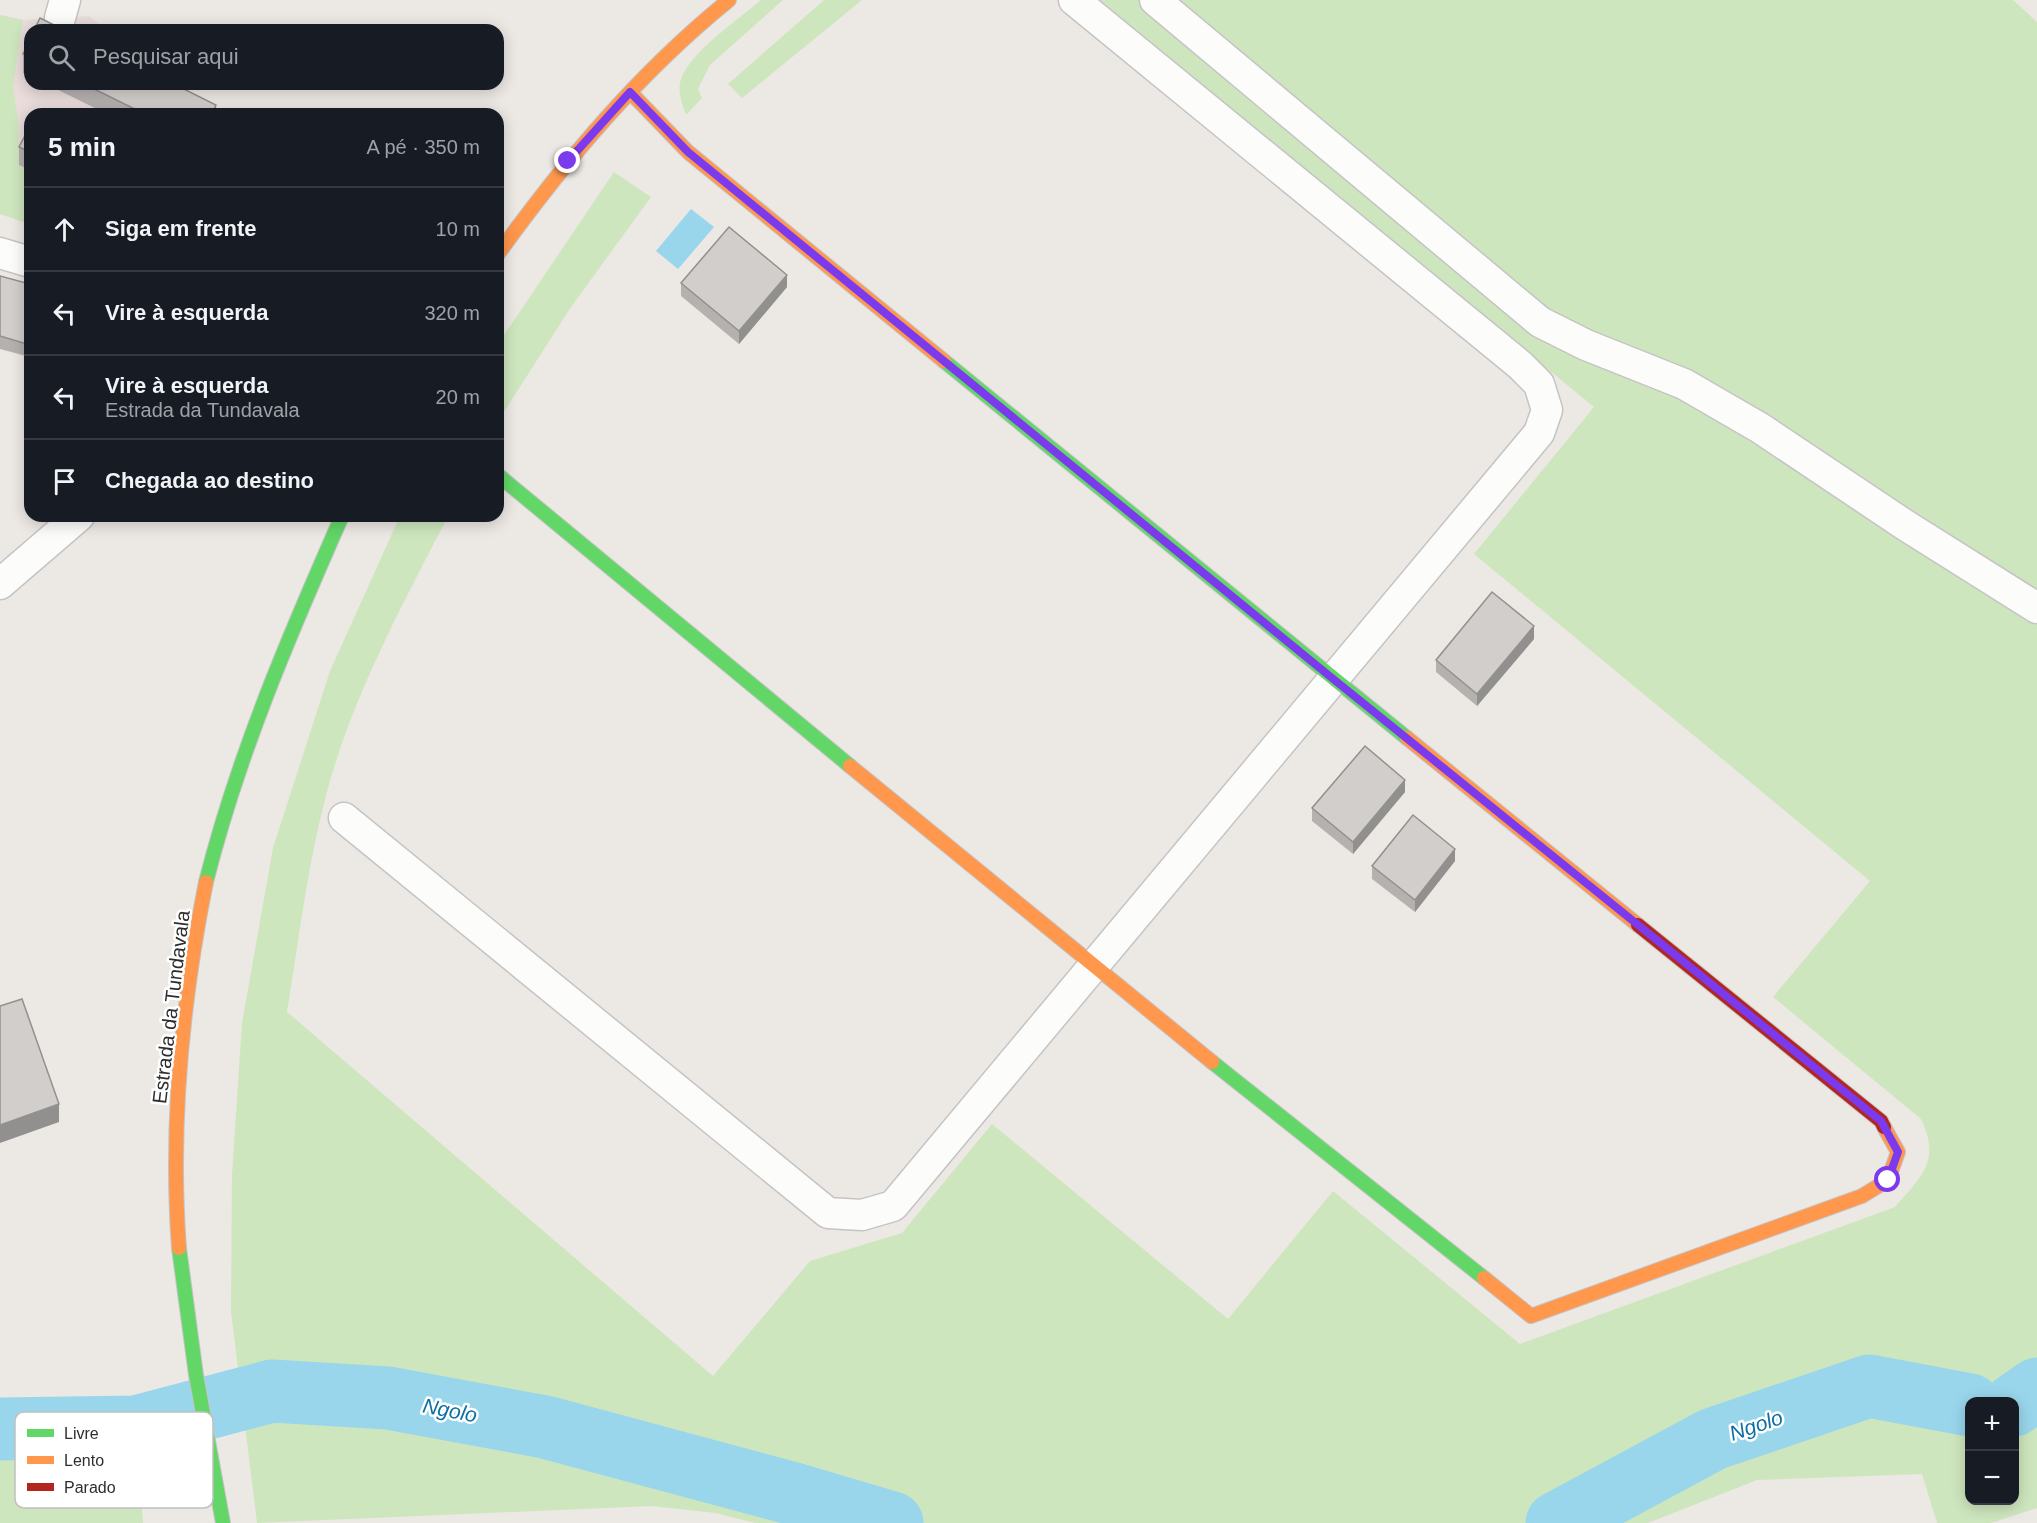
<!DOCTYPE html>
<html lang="pt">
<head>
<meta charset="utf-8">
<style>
  body { margin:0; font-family:Arial,sans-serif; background:#242831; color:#f1f3f6 }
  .controls { position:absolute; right:18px; bottom:18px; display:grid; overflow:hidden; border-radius:12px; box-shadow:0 3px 15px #0003 }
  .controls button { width:54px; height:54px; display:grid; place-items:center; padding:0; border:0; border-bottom:2px solid #363941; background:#171b24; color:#f1f3f6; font:30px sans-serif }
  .stop { position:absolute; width:18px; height:18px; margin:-14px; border:4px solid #7c3aed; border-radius:50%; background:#fff }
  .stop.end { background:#7c3aed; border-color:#fff; box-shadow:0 2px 6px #0008 }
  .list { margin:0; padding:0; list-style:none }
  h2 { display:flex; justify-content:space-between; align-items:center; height:78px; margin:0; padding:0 24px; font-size:26px }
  h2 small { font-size:20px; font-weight:400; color:#9ea1a6 }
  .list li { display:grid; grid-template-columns:39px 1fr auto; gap:18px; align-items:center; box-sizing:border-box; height:84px; padding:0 24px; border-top:2px solid #363941 }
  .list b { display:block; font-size:22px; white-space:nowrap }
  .list p { margin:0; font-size:20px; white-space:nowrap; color:#9ea1a6 }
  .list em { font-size:20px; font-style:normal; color:#9ea1a6 }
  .icon { flex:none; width:33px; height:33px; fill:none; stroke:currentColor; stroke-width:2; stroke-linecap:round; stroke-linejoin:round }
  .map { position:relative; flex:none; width:2037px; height:1523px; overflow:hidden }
  .search { position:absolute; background:#171b24; box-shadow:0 3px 15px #0003; left:24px; top:24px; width:480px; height:66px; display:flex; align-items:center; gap:15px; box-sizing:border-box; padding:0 21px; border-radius:18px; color:#9ea1a6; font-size:22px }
  .panel { position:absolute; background:#171b24; box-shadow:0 3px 15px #0003; left:24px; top:108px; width:480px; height:414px; border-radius:18px }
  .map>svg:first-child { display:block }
</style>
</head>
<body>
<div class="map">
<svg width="2037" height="1523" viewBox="0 0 2037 1523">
  <rect width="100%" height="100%" fill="#ece8e4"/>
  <!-- medical -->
  <path fill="#e9dcdb" d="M0,15L23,20L89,16L106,30H30V84H170L205,114H30V224L0,214Z"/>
  <!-- green -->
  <path fill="#cee6be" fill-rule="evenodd" d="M761,0H783L710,65L698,89L702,98L686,115C682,104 677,90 681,79C691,51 738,20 761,0Z
    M824,0H862L742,98L728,84Z
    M1099,0H2013L2037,22V1508L1991,1523H1937L1922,1474L1757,1480L1648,1523H755L715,1513L652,1506L257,1523L231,1311L232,1175L242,1023L273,848L330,671L400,516H448C405,600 359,684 332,774C309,852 300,933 287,1012L713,1376L810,1261L902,1233L992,1124L1228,1319L1333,1191L1520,1344L1895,1207C1922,1176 1941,1161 1921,1119L1773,997L1870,881L1474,554L1594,407ZM1970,1402H2014V1500H1970Z
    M0,15L23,20L13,86L18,120L19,165L30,170V224L0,214Z
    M614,172L651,197L571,307L500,418L498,416V344Z
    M136,1427L143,1523H0V1429Z"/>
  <!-- water -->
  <path fill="#99d6ec" d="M691,209L714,227L678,269L656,251Z"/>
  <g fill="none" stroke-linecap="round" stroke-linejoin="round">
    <!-- river -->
    <path stroke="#99d6ec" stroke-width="63" d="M2014,1405L2037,1389
      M0,1429L136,1427L272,1391L388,1398L545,1427L794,1494L892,1523
      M1557,1523L1713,1439L1869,1386L1970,1405"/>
    <defs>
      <path id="street" d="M1155,0L1540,322L1586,345L1684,384L1760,428L1905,525L2037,608
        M60,18L65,0
        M0,253L30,262
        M0,584L79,516
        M344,818L828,1213L862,1215L893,1206L1539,433L1547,410L1539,384L1520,365L1074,0"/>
      <path id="fast" d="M944,361L1407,738
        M498,475L850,766
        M206,882C238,755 289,636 342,516
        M1212,1062L1484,1278
        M179,1248L196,1375L223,1523"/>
      <path id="slow" d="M630,92L688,152L944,361
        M498,254C566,160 639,73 729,0
        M1407,738L1638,925
        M850,766L1212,1062
        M179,1248C170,1126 182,1001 206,882
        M1484,1278L1531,1316L1862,1196L1888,1180L1898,1152L1884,1127"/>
      <path id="jam" d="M1638,925L1881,1121L1884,1127"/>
    </defs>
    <!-- street casing -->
    <use href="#street" stroke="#c5c4c5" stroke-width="33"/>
    <!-- fast casing -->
    <use href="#fast" stroke="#c5c4c5" stroke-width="16"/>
    <!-- slow casing -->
    <use href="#slow" stroke="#c5c4c5" stroke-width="16"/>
    <!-- jam casing -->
    <use href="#jam" stroke="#c5c4c5" stroke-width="16"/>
    <!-- street -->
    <use href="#street" stroke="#fcfcfb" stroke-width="30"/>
    <!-- fast -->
    <use href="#fast" stroke="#63d668" stroke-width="14"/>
    <!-- slow -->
    <use href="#slow" stroke="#ff974d" stroke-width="14"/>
    <!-- jam -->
    <use href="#jam" stroke="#b3261e" stroke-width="14"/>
  </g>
  <!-- wall -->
  <path fill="#b4b1af" d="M30,39V76L23,73V54Z
    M46,84H174L216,114H107Z
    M30,126V170L19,165V147Z
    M0,276L30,284V357L0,349Z
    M681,283L787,287L739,344L681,296Z
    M1534,639L1477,706L1436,672V660Z
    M1405,792L1353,854L1312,821V808Z
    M1455,861L1415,912L1372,879V866Z"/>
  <!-- shaded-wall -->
  <path fill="#92908e" d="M216,105V114H212Z
    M787,275V287L739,344V331Z
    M1534,626V639L1477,706V694Z
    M1405,780V792L1353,854V842Z
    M1455,849V861L1415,912V900Z
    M59,1104V1122L0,1143V1125Z"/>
  <!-- building -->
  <path fill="#d1cecb" stroke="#92908e" stroke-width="1.5" d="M40,18L64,30H34Z
    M30,39V58L23,54Z
    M84,84H174L216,105L212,114H135L137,110Z
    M38,111L45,114H36Z
    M30,126V152L19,147Z
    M729,227L787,275L739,331L681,283Z
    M0,276L30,284V345L0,336Z
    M1492,592L1534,626L1477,694L1436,660Z
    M1365,746L1405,780L1353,842L1312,808Z
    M1413,815L1455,849L1415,900L1372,866Z
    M22,999L59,1104L0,1125V1006Z"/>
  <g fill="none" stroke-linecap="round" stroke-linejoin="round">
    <!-- route -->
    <path stroke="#7c3aed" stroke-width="8" d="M568,161L630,92L688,152L1332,678L1881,1121L1898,1152L1888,1180"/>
  </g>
  <g text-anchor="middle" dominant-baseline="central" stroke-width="5" stroke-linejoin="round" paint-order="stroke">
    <!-- street labels -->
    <g font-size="20" fill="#2e2e2e" stroke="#fff">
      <text transform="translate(171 1007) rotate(-83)">Estrada da Tundavala</text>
    </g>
    <!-- water labels -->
    <g font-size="21" font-style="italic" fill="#0d6fa3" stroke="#fff">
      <text transform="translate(450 1410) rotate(11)">Ngolo</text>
      <text transform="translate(1756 1425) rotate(-19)">Ngolo</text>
    </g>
  </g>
  <!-- legend -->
  <rect x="15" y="1412" width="198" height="96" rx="9" fill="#fff" stroke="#c0c0c0" stroke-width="1.5"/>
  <rect x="27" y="1429" width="27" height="8" fill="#63d668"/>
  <rect x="27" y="1456" width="27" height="8" fill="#ff974d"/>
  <rect x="27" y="1483" width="27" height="8" fill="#b3261e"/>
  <g font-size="16" fill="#2e2e2e">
    <text x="64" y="1439">Livre</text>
    <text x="64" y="1466">Lento</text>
    <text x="64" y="1493">Parado</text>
  </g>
</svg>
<div class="controls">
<button>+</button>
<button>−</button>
</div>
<div class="stop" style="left:1888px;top:1180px"></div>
<div class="stop end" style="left:568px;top:161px"></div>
<div class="search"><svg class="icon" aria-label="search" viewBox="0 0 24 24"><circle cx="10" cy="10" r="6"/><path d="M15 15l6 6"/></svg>Pesquisar aqui</div>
<section class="panel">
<h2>5 min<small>A pé · 350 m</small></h2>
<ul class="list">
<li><svg class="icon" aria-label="ahead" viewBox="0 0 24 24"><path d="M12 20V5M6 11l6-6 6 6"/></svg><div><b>Siga em frente</b></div><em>10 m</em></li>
<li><svg class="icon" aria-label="left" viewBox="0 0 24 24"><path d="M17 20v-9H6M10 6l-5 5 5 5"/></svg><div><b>Vire à esquerda</b></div><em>320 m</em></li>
<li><svg class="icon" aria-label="left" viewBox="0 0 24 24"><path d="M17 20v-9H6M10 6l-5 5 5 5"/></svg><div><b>Vire à esquerda</b><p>Estrada da Tundavala</p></div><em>20 m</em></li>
<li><svg class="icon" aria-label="arrive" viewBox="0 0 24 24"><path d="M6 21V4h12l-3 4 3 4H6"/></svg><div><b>Chegada ao destino</b></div></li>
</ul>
</section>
</div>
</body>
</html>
